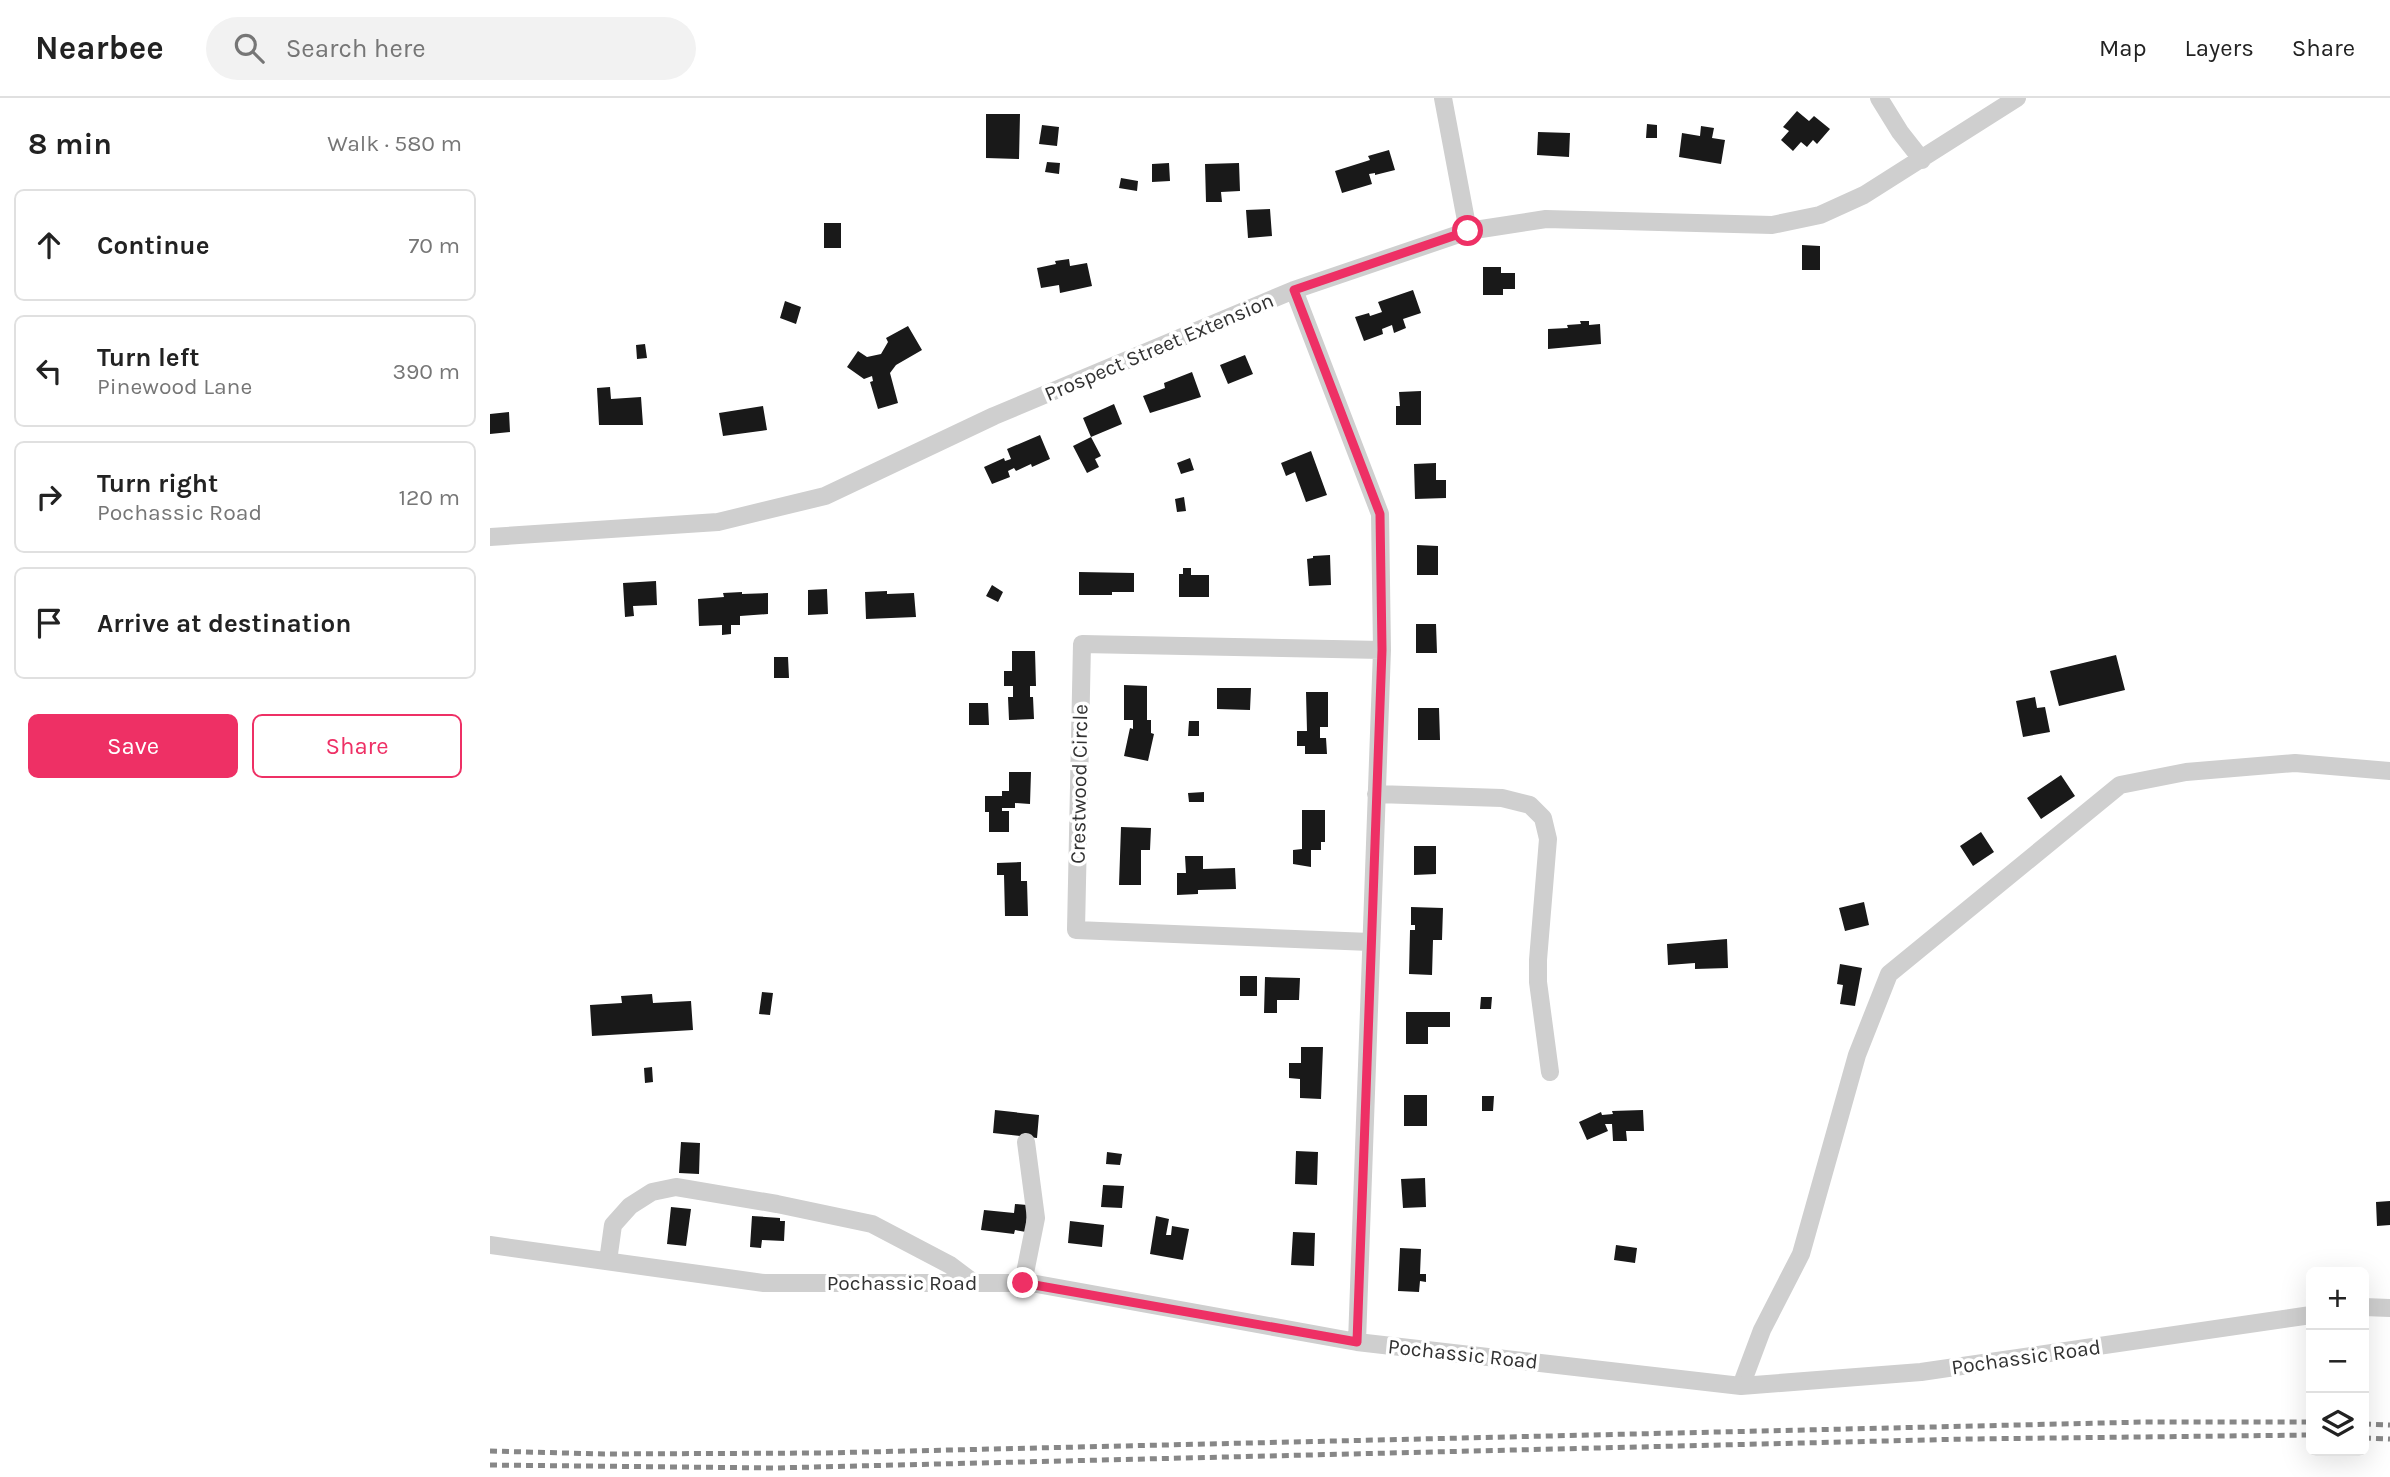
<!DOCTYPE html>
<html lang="en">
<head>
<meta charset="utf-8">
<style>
  body { margin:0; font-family:Karla,sans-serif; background:#f2f2f2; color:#222 }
  .controls { position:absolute; right:21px; bottom:21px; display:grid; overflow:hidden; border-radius:10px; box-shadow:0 7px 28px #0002 }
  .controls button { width:63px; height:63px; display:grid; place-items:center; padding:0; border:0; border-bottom:2px solid #e0e0e0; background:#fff; color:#222; font:35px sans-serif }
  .stop { position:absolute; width:21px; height:21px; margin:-16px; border:5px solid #ee3065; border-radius:50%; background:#fff }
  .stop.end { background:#ee3065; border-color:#fff; box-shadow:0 2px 7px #0008 }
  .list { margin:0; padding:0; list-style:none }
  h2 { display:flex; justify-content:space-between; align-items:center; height:91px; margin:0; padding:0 28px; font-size:30px }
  h2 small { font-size:23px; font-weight:400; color:#767676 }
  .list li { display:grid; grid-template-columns:46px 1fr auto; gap:21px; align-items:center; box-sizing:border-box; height:112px; margin:0 14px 14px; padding:0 14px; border:2px solid #e0e0e0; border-radius:10px }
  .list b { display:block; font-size:26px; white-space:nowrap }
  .list p { margin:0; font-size:23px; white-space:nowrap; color:#767676 }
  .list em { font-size:23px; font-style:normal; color:#767676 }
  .actions { display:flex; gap:14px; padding:21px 28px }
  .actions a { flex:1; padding:16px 0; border:2px solid #ee3065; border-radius:10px; text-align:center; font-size:24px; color:#ee3065 }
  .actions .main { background:#ee3065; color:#fff }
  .icon { flex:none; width:38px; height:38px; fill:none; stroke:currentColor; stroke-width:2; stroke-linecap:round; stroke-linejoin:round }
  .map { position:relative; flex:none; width:1900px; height:1379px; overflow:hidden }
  header { display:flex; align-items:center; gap:42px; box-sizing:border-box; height:98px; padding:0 35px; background:#fff; border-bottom:2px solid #e0e0e0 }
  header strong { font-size:33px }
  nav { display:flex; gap:38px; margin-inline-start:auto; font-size:24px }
  .search { width:490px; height:63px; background:#f2f2f2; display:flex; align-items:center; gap:18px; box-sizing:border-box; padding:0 24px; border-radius:38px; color:#767676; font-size:26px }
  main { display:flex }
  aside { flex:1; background:#fff }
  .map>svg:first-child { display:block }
</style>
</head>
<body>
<header>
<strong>Nearbee</strong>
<div class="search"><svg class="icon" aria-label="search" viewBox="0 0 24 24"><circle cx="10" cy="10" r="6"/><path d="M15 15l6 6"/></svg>Search here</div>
<nav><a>Map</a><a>Layers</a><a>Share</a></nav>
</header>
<main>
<aside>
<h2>8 min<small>Walk · 580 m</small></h2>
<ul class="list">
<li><svg class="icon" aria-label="ahead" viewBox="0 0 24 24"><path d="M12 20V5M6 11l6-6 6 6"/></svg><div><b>Continue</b></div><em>70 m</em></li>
<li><svg class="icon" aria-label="left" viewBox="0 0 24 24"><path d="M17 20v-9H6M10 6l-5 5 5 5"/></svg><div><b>Turn left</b><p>Pinewood Lane</p></div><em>390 m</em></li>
<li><svg class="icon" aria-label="right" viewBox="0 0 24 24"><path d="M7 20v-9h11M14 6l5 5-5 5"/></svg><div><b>Turn right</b><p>Pochassic Road</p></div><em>120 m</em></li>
<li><svg class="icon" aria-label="arrive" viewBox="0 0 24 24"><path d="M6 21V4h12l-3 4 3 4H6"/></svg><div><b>Arrive at destination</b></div></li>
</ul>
<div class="actions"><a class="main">Save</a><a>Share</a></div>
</aside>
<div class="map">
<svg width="1900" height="1379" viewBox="0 0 1900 1379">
  <rect width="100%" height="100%" fill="#fff"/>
  <!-- building -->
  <path fill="#191919" d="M1307,13L1319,23L1324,18L1340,31L1327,46L1323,42L1317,49L1311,44L1303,53L1291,42L1299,33L1293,29Z
    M496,16H530L529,61L496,60Z
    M1157,26L1167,27V40H1156Z
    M552,27L569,29L567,48L549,46Z
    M1211,28L1224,30L1222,40L1235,42L1231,66L1189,59L1192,35L1210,38Z
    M1048,34L1080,35L1079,59L1047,57Z
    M899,52L905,72L885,77V75L879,76L882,86L852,95L845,73L880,62L878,58Z
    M557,64L570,65L569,76L555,74Z
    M679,65L680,83L662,84V66Z
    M749,65L750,93L731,94L732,104H716L715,66Z
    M631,80L648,83L647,93L629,90Z
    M780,111L782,138L758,140L756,112Z
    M334,125H351V150H334Z
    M1312,147L1330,148V172H1312Z
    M579,161L580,168L597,165L602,188L570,195L569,187L551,190L547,170L566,166L565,163Z
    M993,169H1011V175H1025V191H1013V197H993Z
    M923,192L931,215L913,221L916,230L904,235L902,227L892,231L893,236L874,243L865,219L879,215L880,218L892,214L888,204Z
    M295,203L311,209L306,226L290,220Z
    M1090,223H1099V227L1110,226L1111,246L1058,251V231L1078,230L1077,227L1091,226Z
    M418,228L432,252L406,267L400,275L408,305L388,311L380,284L383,283L382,278L374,281L357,269L368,253L377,259L391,256L398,244L396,240Z
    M155,246L157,260L147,261L146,247Z
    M755,257L763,276L738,286L730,267Z
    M702,274L711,299L660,315L653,298L675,290L674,285Z
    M120,289L121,301L151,299L153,327H109L107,290Z
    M931,293V327H906V308H910L909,294Z
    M624,306L632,326L601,339L593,320Z
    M273,308L277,332L233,338L229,315Z
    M19,314L20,334L0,336V316Z
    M550,337L560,361L542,369L541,366L526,373L524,370L518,373L520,379L502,386L494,369L514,360L515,363L521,361L517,351Z
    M601,339L611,358L605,361L609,369L597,375L583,348Z
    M821,353L837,397L816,404L805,374L796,378L791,365Z
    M700,360L704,372L691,376L687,365Z
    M946,365V382H956V400L925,401L924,366Z
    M694,399L696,413L687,414L685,401Z
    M927,447L948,448V477H927Z
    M840,457L841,487L819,488L817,461L823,460V458Z
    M693,470H701V477H719V499H689V476H693Z
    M589,474L644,475V494H622V497H589Z
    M166,483L167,507L143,508L144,518L135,519L133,485Z
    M502,487L513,494L508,504L496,498Z
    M337,491L338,516L318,517V492Z
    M397,493V496L424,495L426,519L376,521L375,494Z
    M252,494V496L278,495V516L250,518V527H241V536L232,537V527L209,528L208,501L234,499L233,495Z
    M926,526H946L947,555H926Z
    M522,553H545L546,588H540V599H543L544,621L519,622L518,599H523V588H514V573H522Z
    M1626,557L1635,592L1569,608L1560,573Z
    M284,559H298L299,580H284Z
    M634,587L657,588V622H661V635L664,636L658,663L634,658L640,630L643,631V622H634Z
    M727,590H761L760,612L727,611Z
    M816,594H838V629H830V640H836L837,656H815V648H807V633H817Z
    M1545,599L1547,610L1555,609L1560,634L1533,639L1526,603Z
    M479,605H498L499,627H479Z
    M928,610H949L950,642H928Z
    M699,623H709V638H698Z
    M519,674H541L540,706L525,705V710H512V713H519V734H499V714H495V698H512V693H519Z
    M1571,677L1585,698L1551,721L1537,700Z
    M714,694V704H699L698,695Z
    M812,712H835V744H831V752H821V769L803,766V752L812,751Z
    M631,729L661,730L660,752H651V787H629Z
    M1491,734L1504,754L1483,768L1470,748Z
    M924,748H946V776L924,777Z
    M695,758H713V771L745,770L746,791L708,792V796L687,797V775H696Z
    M531,764V783H537L538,818H515L514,777H507V765Z
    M1374,804L1379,827L1355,833L1349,810Z
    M921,809L953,810L952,842H943L942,877L919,876L920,832H925V827H921Z
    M1237,841L1238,870L1205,871V865L1178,867L1177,846Z
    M1350,866L1372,870L1365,908L1350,906L1353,887L1347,886Z
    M750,878H767V898H750Z
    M775,879L810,880L809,902H787V915H774Z
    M272,894L283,895L280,917L269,916Z
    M162,896L163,905L201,903L203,932L102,938L100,907L132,905L131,898Z
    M991,899H1002L1001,911H990Z
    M916,914H960V929H938V946H916Z
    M811,949H833L831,1001L810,1000V981L799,980V965H811Z
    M162,969L163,984L155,985L154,970Z
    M914,997H937V1028H914Z
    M992,998H1004L1003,1013H992Z
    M505,1012L549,1017L547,1040L503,1035Z
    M1153,1012L1154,1033H1136L1137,1043H1123L1122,1026H1115L1118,1033L1097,1042L1089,1024L1111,1014L1112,1017L1123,1016L1122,1013Z
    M191,1044L210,1045L209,1076L189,1075Z
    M806,1053L828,1054L827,1087L805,1086Z
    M617,1054L632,1056L630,1067L616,1066Z
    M935,1080L936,1109L913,1110L911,1081Z
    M613,1087L634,1088L632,1110L611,1109Z
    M1900,1103V1127L1887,1128L1886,1104Z
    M525,1106L537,1107L536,1134L525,1132L524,1136L491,1132L494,1112L524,1115Z
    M181,1109L201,1111L196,1148L177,1146Z
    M262,1118L290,1120V1123H295L294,1143L272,1142L271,1150L260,1149Z
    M666,1118L679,1121L676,1137H681L682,1128L699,1131L693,1162L660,1156Z
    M580,1123L614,1127L612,1149L578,1145Z
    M803,1134L825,1135L824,1168L801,1167Z
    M1126,1147L1147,1150L1145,1165L1124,1162Z
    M910,1150L931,1151L930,1176H936V1184L930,1183L929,1194L908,1193Z"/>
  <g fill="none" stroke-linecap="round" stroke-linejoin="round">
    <!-- minor -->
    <path stroke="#cfcfcf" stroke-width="18" d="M953,0L978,133
      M1389,0L1410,34L1432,62
      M804,192L890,416L892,552L867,1244
      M0,439L228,424L335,398L504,318L804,192L978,133L1056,121L1282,127L1330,117L1374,97L1527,0
      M886,696L1012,700L1040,707L1053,720L1058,741L1048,862V884L1060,974
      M880,844L586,832L592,546L892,552
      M0,1147L274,1185H541L867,1244L1251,1288L1431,1274L1821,1217
      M118,1163L123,1127L140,1108L162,1094L186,1089L287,1106L382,1126L460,1167L484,1185
      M533,1185L546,1120L536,1044
      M1874,1209L1900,1210
      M1251,1288L1272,1232L1311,1156L1367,957L1399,876L1630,687L1696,674L1805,665L1900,673"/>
    <!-- rail -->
    <path stroke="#878787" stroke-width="5" stroke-dasharray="7 5" stroke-linecap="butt" d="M1874,1326L1900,1327
      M1874,1340L1900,1341
      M0,1353L114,1356L333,1355L1655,1324H1821
      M0,1367L283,1370L1477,1341L1821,1337"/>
  </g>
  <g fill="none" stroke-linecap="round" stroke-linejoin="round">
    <!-- route -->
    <path stroke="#ee3065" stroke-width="9" d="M533,1185L867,1244L892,552L890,416L804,192L978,133"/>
  </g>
  <g text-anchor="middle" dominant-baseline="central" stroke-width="7" stroke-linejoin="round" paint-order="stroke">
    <!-- street labels -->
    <g font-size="21" fill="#323232" stroke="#fff">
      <text transform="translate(669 249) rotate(-23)">Prospect Street Extension</text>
      <text transform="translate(589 686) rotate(-89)">Crestwood Circle</text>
      <text x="412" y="1185">Pochassic Road</text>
      <text transform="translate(973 1256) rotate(6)">Pochassic Road</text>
      <text transform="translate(1536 1259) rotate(-8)">Pochassic Road</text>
    </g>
  </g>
</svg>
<div class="controls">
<button>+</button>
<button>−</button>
<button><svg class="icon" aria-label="layers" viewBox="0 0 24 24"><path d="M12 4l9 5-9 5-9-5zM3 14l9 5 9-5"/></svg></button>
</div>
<div class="stop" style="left:978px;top:133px"></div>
<div class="stop end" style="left:533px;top:1185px"></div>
</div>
</main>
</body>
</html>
